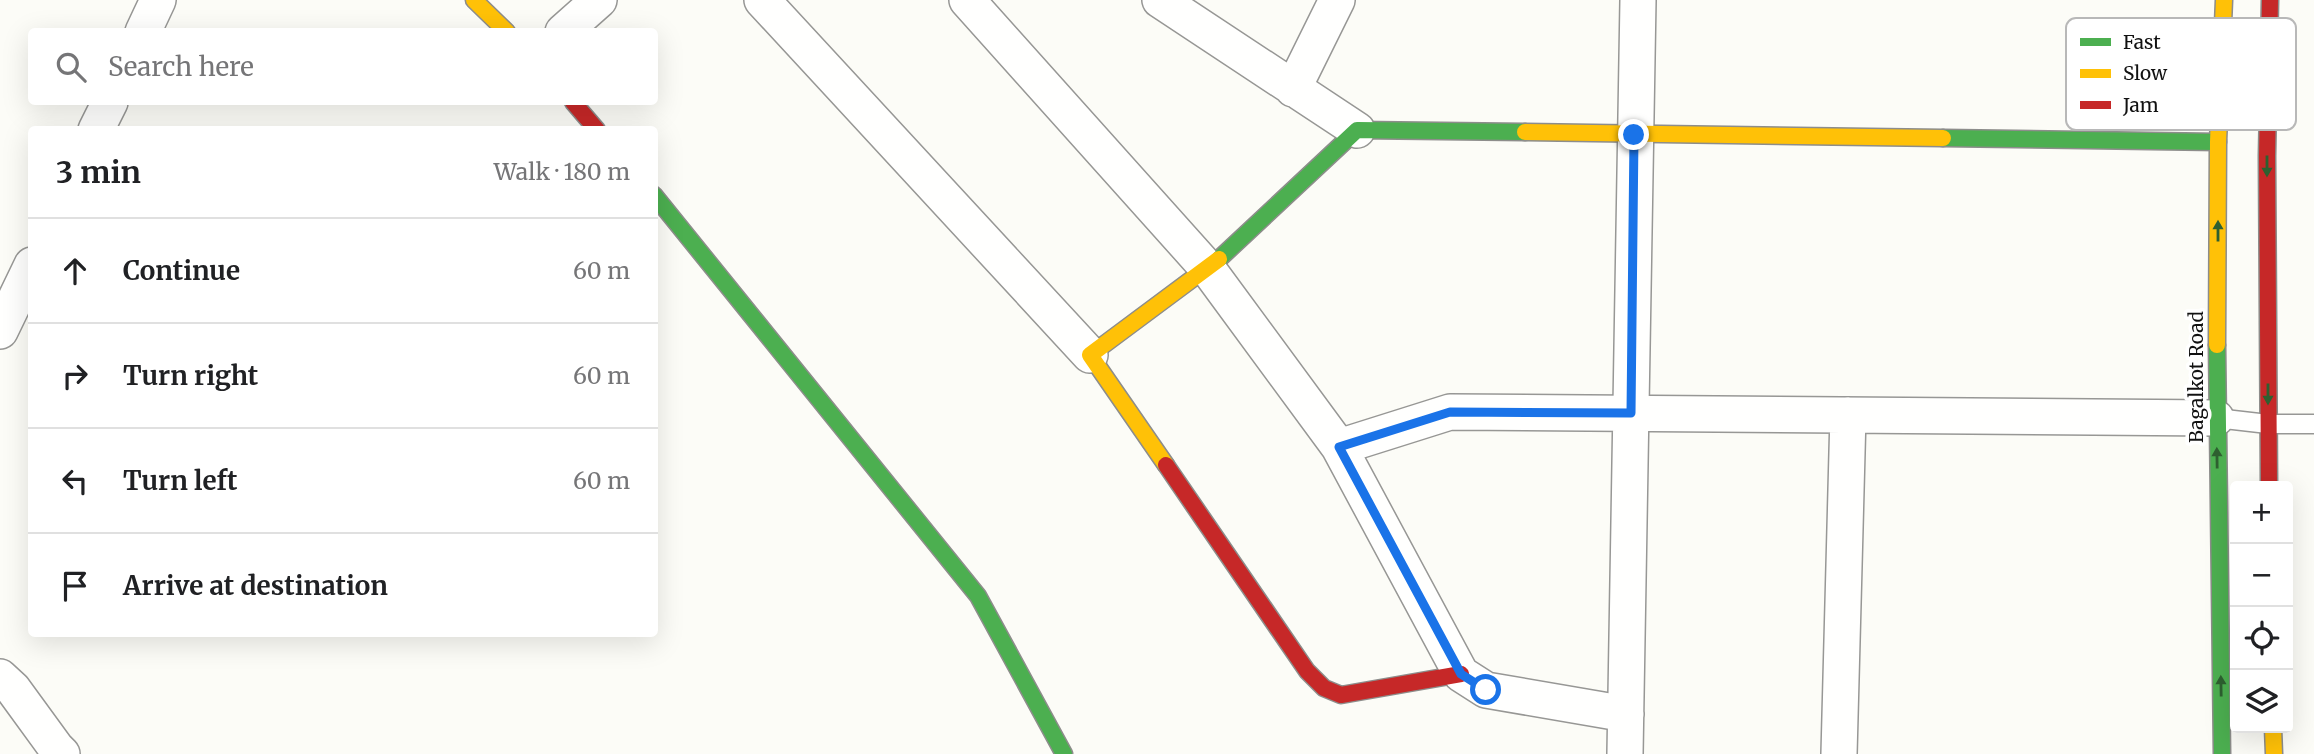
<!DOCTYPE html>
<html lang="en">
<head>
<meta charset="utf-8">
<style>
  body { margin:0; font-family:Merriweather,serif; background:#f2f2f2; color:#202124 }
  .controls { position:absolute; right:21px; bottom:21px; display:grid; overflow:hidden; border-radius:7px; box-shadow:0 7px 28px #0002 }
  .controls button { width:63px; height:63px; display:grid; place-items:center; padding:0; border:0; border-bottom:2px solid #e0e0e0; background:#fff; color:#202124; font:35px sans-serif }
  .stop { position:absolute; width:21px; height:21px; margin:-16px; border:5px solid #1a73e8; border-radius:50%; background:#fff }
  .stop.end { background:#1a73e8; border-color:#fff; box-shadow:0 2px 7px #0008 }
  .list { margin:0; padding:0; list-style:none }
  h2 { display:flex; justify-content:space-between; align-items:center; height:91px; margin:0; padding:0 28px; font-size:30px }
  h2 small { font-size:23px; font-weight:400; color:#757577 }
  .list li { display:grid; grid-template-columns:46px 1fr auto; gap:21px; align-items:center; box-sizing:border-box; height:105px; padding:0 28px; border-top:2px solid #e0e0e0 }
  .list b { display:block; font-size:26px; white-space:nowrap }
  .list em { font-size:23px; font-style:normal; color:#757577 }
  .icon { flex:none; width:38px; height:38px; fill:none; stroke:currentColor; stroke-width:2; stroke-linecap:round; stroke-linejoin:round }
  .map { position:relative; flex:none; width:2314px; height:754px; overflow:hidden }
  .search { position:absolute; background:#fff; box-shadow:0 7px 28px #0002; left:28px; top:28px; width:630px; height:77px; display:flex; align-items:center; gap:18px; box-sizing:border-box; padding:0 24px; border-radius:7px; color:#757577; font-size:26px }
  .panel { position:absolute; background:#fff; box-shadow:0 7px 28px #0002; left:28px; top:126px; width:630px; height:511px; border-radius:7px }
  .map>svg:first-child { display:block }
</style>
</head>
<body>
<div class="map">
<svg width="2314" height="754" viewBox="0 0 2314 754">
  <rect width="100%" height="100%" fill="#fcfcf7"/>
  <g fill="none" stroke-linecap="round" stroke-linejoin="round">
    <defs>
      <path id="lane" d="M2216,418L2268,424H2314"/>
      <path id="street" d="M762,0L1090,355
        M967,0L1208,269L1339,447
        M1160,0L1357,130
        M143,32L158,0
        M563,32L599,0
        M1293,89L1337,0
        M96,130L110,102
        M0,331L32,265
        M0,677L13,689L56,748L62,754
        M1626,714L1486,690L1461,674L1339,447L1450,412L2216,418
        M1625,754L1638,0
        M1839,754L1848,415"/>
      <path id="fast" d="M1943,138L2218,142
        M654,195L978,596L1064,754
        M1219,259L1357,130L1525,132
        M2217,345L2222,754"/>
      <path id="slow" d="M474,0L507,32
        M1525,132L1943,138
        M2217,345L2218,142L2224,0
        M1166,465L1090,355L1219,259
        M2273,728L2274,754"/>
      <path id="jam" d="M573,102L597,130
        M1166,465L1307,671L1324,688L1341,695L1461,674
        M2269,486L2267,156L2270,0"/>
    </defs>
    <!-- lane casing -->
    <use href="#lane" stroke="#979795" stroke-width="21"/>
    <!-- street casing -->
    <use href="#street" stroke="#979795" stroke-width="38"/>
    <!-- fast casing -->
    <use href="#fast" stroke="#8d8d8b" stroke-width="19"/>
    <!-- slow casing -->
    <use href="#slow" stroke="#8d8d8b" stroke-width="19"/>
    <!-- jam casing -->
    <use href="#jam" stroke="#8d8d8b" stroke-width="19"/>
    <!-- lane -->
    <use href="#lane" stroke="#fffffe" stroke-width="18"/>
    <!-- street -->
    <use href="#street" stroke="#fffffe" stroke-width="35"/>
    <!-- fast -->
    <use href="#fast" stroke="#4caf50" stroke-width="16"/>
    <!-- slow -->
    <use href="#slow" stroke="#ffc107" stroke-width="16"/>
    <!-- jam -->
    <use href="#jam" stroke="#c62828" stroke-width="16"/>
  </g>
  <!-- one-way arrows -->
  <defs><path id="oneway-solid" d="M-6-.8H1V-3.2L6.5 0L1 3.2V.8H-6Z" transform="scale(1.75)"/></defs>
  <g fill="#2e6030">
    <use href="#oneway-solid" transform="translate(2267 166) rotate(90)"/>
    <use href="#oneway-solid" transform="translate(2218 231) rotate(-90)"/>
    <use href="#oneway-solid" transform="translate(2268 394) rotate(90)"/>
    <use href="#oneway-solid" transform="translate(2217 458) rotate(-91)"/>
    <use href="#oneway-solid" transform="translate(2221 686) rotate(-91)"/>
  </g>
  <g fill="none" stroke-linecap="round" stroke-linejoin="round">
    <!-- route -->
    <path stroke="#1a73e8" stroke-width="9" d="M1486,690L1461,674L1339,447L1450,412L1631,413L1634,135"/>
  </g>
  <g text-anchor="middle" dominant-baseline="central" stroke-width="7" stroke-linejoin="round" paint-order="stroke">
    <!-- street labels -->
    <g font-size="19" fill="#111" stroke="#fff">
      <text transform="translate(2196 377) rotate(-90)">Bagalkot Road</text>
    </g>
  </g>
  <!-- legend -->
  <rect x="2066" y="18" width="230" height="112" rx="10" fill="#fff" stroke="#b8b8b8" stroke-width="2"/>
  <rect x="2080" y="38" width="31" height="8" fill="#4caf50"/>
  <rect x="2080" y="69" width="31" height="9" fill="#ffc107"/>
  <rect x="2080" y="101" width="31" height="8" fill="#c62828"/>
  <g font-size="19" fill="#111">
    <text x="2123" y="49">Fast</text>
    <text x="2123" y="80">Slow</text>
    <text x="2123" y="112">Jam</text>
  </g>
</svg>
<div class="controls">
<button>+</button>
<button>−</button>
<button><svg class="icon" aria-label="locate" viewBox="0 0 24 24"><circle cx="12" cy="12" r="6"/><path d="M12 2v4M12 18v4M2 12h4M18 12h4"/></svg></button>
<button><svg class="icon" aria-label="layers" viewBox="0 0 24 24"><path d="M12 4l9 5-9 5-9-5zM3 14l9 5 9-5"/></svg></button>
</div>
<div class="stop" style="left:1486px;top:690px"></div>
<div class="stop end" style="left:1634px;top:135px"></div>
<div class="search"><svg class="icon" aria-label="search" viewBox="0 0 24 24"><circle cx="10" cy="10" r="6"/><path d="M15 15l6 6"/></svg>Search here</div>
<section class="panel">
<h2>3 min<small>Walk · 180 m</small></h2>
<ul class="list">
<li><svg class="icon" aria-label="ahead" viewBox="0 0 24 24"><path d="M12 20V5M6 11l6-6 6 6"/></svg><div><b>Continue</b></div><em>60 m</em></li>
<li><svg class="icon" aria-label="right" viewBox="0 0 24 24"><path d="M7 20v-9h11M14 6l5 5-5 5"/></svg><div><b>Turn right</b></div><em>60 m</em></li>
<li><svg class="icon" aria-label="left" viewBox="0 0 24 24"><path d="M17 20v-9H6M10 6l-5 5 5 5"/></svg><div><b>Turn left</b></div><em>60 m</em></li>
<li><svg class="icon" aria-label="arrive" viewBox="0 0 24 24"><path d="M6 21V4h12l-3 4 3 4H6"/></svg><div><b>Arrive at destination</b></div></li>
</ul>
</section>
</div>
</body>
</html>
